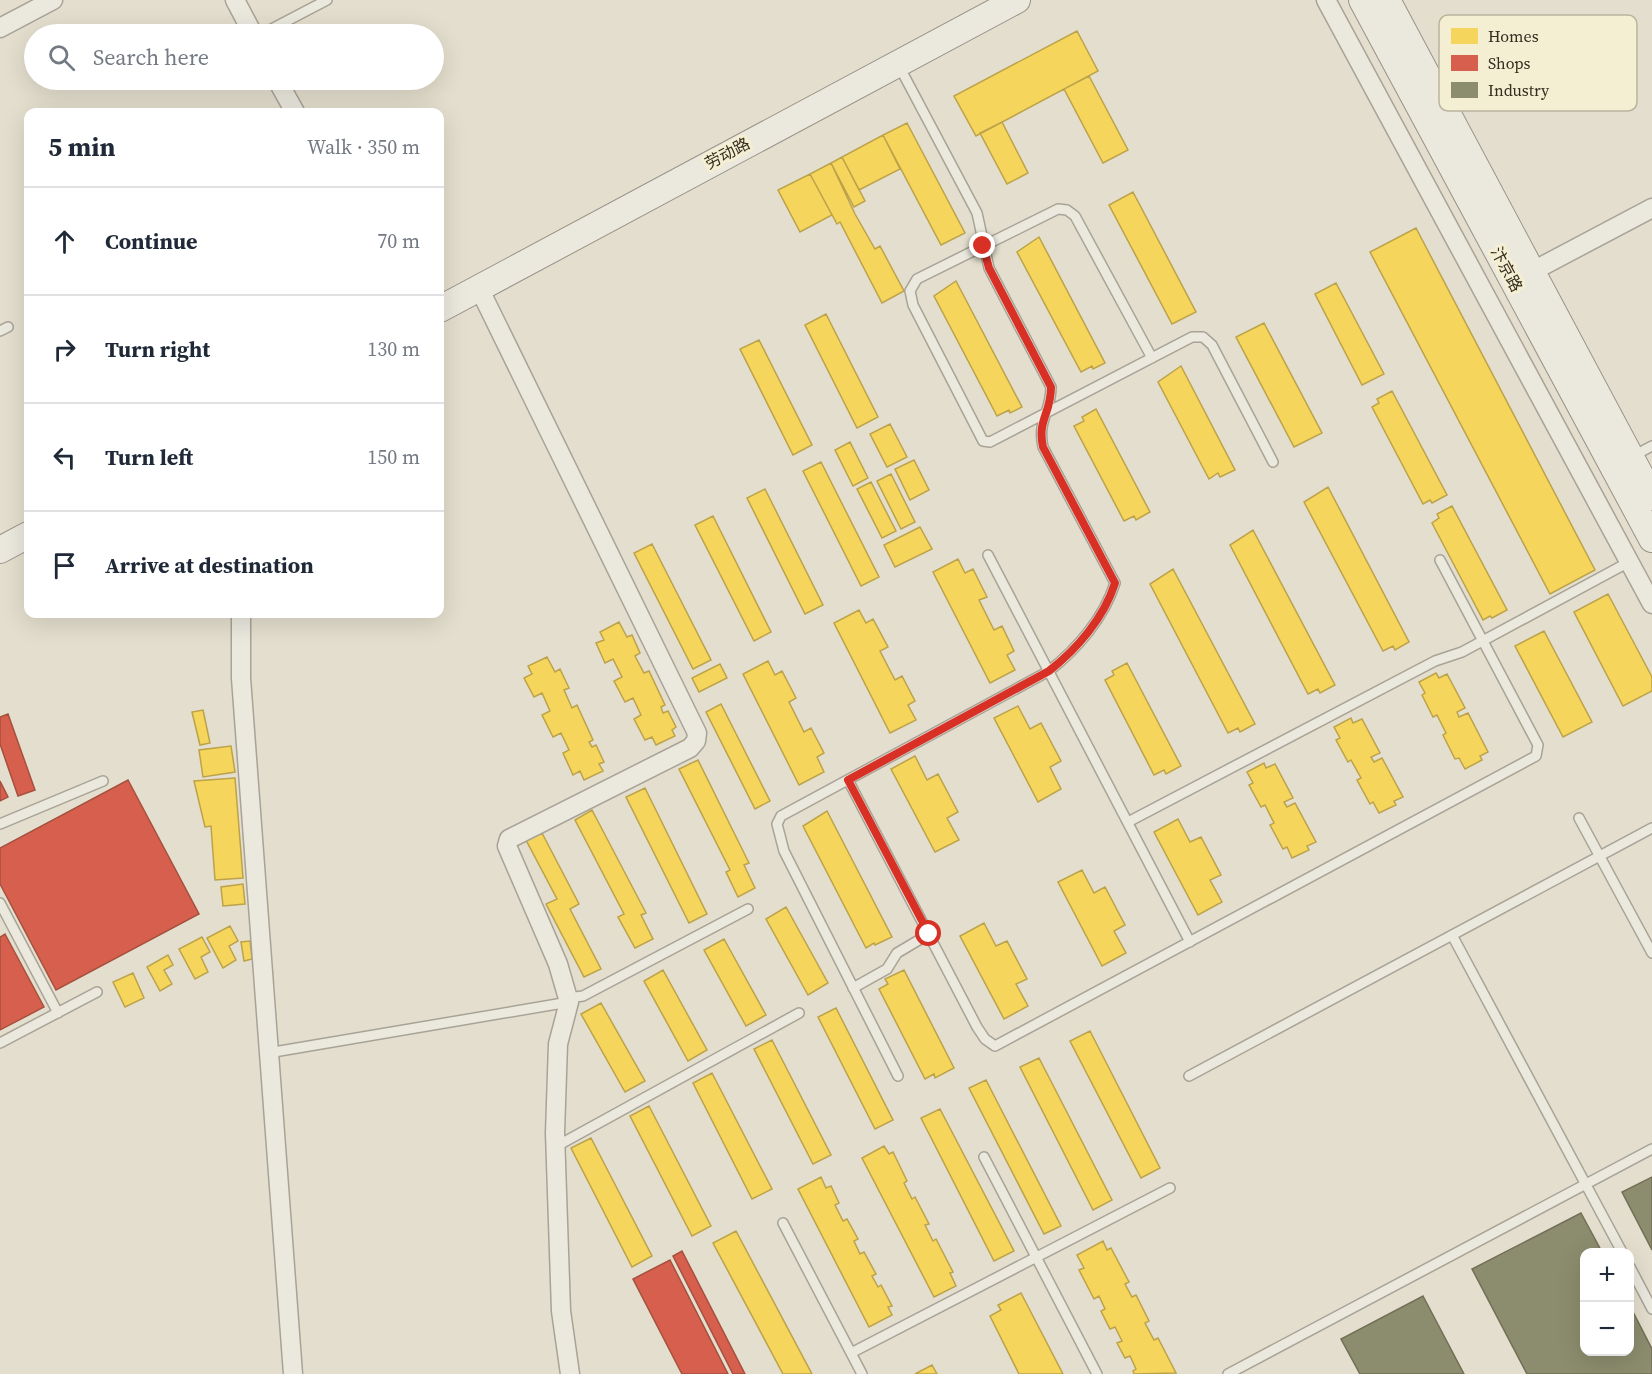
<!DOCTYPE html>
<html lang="en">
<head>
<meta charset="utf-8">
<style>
  body { margin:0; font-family:"Source Serif 4","Noto Sans SC",serif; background:#f2f2f3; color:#1f2937 }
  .controls { position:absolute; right:18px; bottom:18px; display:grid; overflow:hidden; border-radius:12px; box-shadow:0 6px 24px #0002 }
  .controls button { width:54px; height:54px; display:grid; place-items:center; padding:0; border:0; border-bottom:2px solid #e0e1e3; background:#fff; color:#1f2937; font:30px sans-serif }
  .stop { position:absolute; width:18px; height:18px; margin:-14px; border:4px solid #d93025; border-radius:50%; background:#fff }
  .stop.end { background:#d93025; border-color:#fff; box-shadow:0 2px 6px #0008 }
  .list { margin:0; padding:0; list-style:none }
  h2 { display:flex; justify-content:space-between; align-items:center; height:78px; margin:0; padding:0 24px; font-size:26px }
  h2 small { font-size:20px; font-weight:400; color:#747a83 }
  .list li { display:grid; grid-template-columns:39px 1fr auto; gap:18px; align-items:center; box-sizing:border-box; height:108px; padding:0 24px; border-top:2px solid #e0e1e3 }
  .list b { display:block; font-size:22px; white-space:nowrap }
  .list em { font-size:20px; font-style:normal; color:#747a83 }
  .icon { flex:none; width:33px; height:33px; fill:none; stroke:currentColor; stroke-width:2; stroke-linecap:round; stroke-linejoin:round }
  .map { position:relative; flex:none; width:1652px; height:1374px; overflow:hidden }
  .search { position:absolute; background:#fff; box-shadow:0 6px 24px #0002; left:24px; top:24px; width:420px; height:66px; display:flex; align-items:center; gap:15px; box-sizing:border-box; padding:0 21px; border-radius:33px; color:#747a83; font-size:22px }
  .panel { position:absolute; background:#fff; box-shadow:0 6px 24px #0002; left:24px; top:108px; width:420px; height:510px; border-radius:12px }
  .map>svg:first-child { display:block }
</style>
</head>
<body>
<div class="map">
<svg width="1652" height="1374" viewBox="0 0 1652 1374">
  <rect width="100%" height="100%" fill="#e3decd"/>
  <!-- homes -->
  <path fill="#f6d55c" stroke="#bca249" stroke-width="1.5" d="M1077,31L1098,71L976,136L954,96Z
    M1089,76L1128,150L1103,163L1064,89Z
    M1002,122L1028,173L1007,184L980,133Z
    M907,123L965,233L941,245L883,135Z
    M883,135L900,169L859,190L842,157Z
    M842,157L865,201L854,207L831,163Z
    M831,163L855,214L875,249L880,246L904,291L882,303L840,222L837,224L810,174Z
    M810,174L832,215L800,232L778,190Z
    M1133,192L1196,312L1172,324L1109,205Z
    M1416,228L1595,570L1550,594L1370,252Z
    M1039,237L1105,363L1093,369L1092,366L1081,372L1017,252Z
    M956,281L1022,407L1010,413L1009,410L997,416L934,296Z
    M1336,283L1384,374L1362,385L1315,294Z
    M826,314L878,417L857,428L805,325Z
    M1264,323L1322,433L1294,447L1236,337Z
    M759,340L812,445L793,455L740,349Z
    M1181,366L1235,470L1220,477L1218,473L1209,479L1158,382Z
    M1392,391L1447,495L1432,503L1430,500L1423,504L1372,407L1379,403L1377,399Z
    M1096,409L1150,512L1136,520L1134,516L1124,521L1074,426L1084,421L1082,417Z
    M890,424L907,457L887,467L870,434Z
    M850,442L868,478L853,486L835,450Z
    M914,460L929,490L910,500L895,469Z
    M821,462L879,577L861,586L803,471Z
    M891,474L915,522L901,529L877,481Z
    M871,482L896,531L882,538L857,489Z
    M1328,487L1409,642L1395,650L1393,646L1383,651L1304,502Z
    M765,489L823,605L805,614L747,498Z
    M1452,506L1507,610L1492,618L1490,616L1483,620L1432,523L1439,518L1437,514Z
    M713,516L771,632L754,641L695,525Z
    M920,527L932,549L895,567L884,545Z
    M1253,530L1335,685L1320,693L1318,689L1308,694L1230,545Z
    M652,544L711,660L693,669L634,553Z
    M958,559L965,573L973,569L987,597L979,600L994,630L1002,626L1014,651L1007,655L1015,670L990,683L933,572Z
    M1173,569L1255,724L1240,732L1238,728L1228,733L1150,584Z
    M1608,594L1652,677V691L1623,706L1574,612Z
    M859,610L866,623L873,619L888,647L880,651L895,680L902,676L915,701L908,705L916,720L890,733L834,623Z
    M619,622L627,637L632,635L640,653L635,656L644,673L649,671L665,705L661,707L663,713L668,711L676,727L672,730L675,736L656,745L652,737L645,740L634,719L641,715L633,698L625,702L614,681L622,677L613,659L605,663L596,643L604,640L600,632Z
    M1544,631L1592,722L1563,737L1515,646Z
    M547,657L555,672L560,669L569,688L564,690L572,708L577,705L593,740L589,742L592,747L596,745L604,762L599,764L603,771L584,780L580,771L573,775L563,753L569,750L561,733L553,737L542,715L550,711L542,693L534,697L524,678L532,674L528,666Z
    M768,661L775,675L782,671L796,698L789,702L804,732L811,728L824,753L817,757L824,772L799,785L743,674Z
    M1127,663L1181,766L1166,774L1164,770L1154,775L1105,680L1114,675L1112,671Z
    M720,664L727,678L699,692L692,678Z
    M1436,673L1439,678L1447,674L1465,708L1457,712L1459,717L1468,713L1488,752L1480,756L1482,760L1465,769L1459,758L1455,759L1443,735L1446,733L1437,715L1433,717L1422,695L1425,693L1419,682Z
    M721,704L770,801L755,809L706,712Z
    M1018,706L1030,729L1041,723L1061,761L1050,767L1061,789L1038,802L994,718Z
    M203,710L210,743L200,745L192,712Z
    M1351,718L1353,723L1362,719L1380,753L1371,757L1374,762L1382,758L1403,797L1394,801L1396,805L1379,813L1373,802L1370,804L1357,780L1361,778L1351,760L1348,762L1336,740L1340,738L1334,727Z
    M231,746L235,772L203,777L199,750Z
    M915,756L927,780L938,774L958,812L947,818L959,840L935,852L891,769Z
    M698,760L749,863L744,865L755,888L738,897L726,872L730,870L679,769Z
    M1264,763L1266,768L1275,764L1293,798L1284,802L1287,807L1295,803L1316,842L1307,846L1309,850L1292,858L1287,847L1283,849L1270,825L1274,823L1265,805L1261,807L1249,785L1253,783L1247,772Z
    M235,778L243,878L215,880L211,826L205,827L194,781Z
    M645,788L707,914L689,923L626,797Z
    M592,810L646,913L641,915L653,939L635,948L618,917L624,914L575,820Z
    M827,811L892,937L875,945L874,943L866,948L803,826Z
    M1178,819L1190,842L1201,837L1221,875L1210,880L1222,902L1198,915L1154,832Z
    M542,833L579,904L570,909L601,969L584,977L546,904L557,899L526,840Z
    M1082,870L1094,893L1105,887L1125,925L1114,931L1126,953L1102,966L1058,882Z
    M243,884L245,904L223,906L221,887Z
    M786,907L828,983L808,995L766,919Z
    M984,923L996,946L1007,941L1027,979L1016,984L1028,1006L1004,1019L960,936Z
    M230,926L238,941L229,946L236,960L223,968L207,938Z
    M202,937L210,952L201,957L208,972L195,979L179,949Z
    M724,939L766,1015L746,1026L704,950Z
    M250,941L252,959L244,961L241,942Z
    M168,955L173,965L164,970L172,984L160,991L147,967Z
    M663,970L707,1050L688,1061L644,981Z
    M904,970L954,1068L935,1078L934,1074L925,1079L879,989L888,984L885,979Z
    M133,973L144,998L125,1007L113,982Z
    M601,1003L645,1081L625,1092L581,1014Z
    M836,1008L893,1120L875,1129L818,1017Z
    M1090,1031L1160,1168L1141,1178L1070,1041Z
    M772,1040L831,1155L813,1164L754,1049Z
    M1039,1058L1112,1200L1093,1210L1020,1067Z
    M712,1073L772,1189L752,1199L693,1083Z
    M986,1080L1061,1226L1044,1234L969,1088Z
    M649,1106L711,1226L692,1236L630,1116Z
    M940,1109L1014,1251L994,1261L921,1118Z
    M591,1138L652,1256L632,1267L571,1148Z
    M884,1146L889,1154L893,1152L907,1181L904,1183L912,1199L915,1197L929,1224L925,1225L933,1241L936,1239L953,1272L950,1273L956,1286L934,1297L862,1158Z
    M821,1177L826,1188L831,1186L839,1203L835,1205L843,1221L847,1219L858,1239L854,1241L860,1254L864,1252L876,1274L872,1276L878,1287L881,1285L892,1306L888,1307L892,1315L869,1327L798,1189Z
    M736,1231L812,1374H783L713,1243Z
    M1103,1241L1107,1250L1111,1248L1129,1282L1125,1284L1132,1297L1136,1295L1149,1321L1145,1323L1154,1340L1158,1338L1176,1373L1134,1374L1133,1371L1136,1369L1130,1356L1125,1358L1117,1343L1122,1341L1115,1327L1110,1329L1101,1311L1105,1309L1099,1296L1094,1299L1079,1270L1084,1268L1077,1255Z
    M1021,1293L1063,1374H1019L990,1316L1001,1310L998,1305Z
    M932,1365L937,1374H915Z"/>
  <!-- shops -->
  <path fill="#d6604d" stroke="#a6503f" stroke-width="1.5" d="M8,714L35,790L18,796L0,744V717Z
    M128,780L199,914L56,990L0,884V848Z
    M0,781L8,797L0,801Z
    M5,934L44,1007L0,1030V937Z
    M682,1251L745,1374H733L673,1256Z
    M670,1260L728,1374H682L633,1279Z"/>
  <!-- industry -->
  <path fill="#8c8c6e" stroke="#726f56" stroke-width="1.5" d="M1652,1177V1250L1622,1192Z
    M1581,1213L1602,1252H1584V1352H1630V1306L1652,1349V1374H1527L1472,1269Z
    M1423,1296L1464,1374H1360L1341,1339Z"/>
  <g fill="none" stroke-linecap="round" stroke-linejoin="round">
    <defs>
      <path id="lane" d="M262,34L327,0
        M0,331L8,327
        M1152,358L1075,216L1067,210L1058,209L917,279L910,291L913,305L983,441L990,442L1192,337H1203L1212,345L1273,462
        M1633,456L1652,446
        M988,555L1190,942
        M848,780L977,1027L985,1039L995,1046L1536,756L1538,745L1440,560
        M1579,818L1652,953
        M1128,822L1435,661L1462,652L1629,562
        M0,824L103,781
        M0,903L58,1013
        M1452,935L1622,1252
        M853,988L887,969L897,953L929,934
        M568,998L583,996L748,909
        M0,1043L97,992
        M268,1053L569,1002
        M898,1076L784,851L777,824L781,816L1049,671C1077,649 1104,618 1115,583L1043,447C1037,420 1051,413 1051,387L989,268L977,213L899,66
        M1189,1076L1652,828
        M555,1147L799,1013
        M984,1157L1097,1374
        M783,1223L862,1374
        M1630,1267L1652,1309
        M851,1353L1170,1188
        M1228,1374L1652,1149"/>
      <path id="street" d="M235,0L253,34
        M1326,0L1652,604
        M0,28L53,0
        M277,80L295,112
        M1531,272L1652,208
        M479,288L697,733L696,741L690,748L509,839L507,846L558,964L569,1002L558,1044L555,1133L561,1311L570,1374
        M241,614V678L293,1374"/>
      <path id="secondary" d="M1362,0L1652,539
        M1387,0L1652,497
        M440,309L1017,0
        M0,550L28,535"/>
    </defs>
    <!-- lane casing -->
    <use href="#lane" stroke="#a8a396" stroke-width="12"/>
    <!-- street casing -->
    <use href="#street" stroke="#a8a396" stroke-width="21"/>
    <!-- secondary casing -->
    <use href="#secondary" stroke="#989286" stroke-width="28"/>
    <!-- lane -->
    <use href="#lane" stroke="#ebe8de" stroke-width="9"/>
    <!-- street -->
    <use href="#street" stroke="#ebe8de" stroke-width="18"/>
    <!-- secondary -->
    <use href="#secondary" stroke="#ebe8de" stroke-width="26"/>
  </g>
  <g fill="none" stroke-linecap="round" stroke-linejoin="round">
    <!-- route -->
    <path stroke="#d93025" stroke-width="8" d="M929,934L848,780L1049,671C1077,649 1104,618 1115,583L1043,447C1037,420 1051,414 1051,387L989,268L983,246"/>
  </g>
  <g text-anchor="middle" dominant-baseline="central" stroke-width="6" stroke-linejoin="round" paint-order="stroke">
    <!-- street labels -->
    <g font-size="16" fill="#362c1e" stroke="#f4eed3">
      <text transform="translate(727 153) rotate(-28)">劳动路</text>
      <text transform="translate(1507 269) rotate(62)">汴京路</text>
    </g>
  </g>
  <!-- legend -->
  <rect x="1439" y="15" width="198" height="96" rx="9" fill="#f4eed3" stroke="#bbb49d" stroke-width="1.5"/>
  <rect x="1451" y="28" width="27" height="16" fill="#f6d55c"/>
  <rect x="1451" y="55" width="27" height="16" fill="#d6604d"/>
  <rect x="1451" y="82" width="27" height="16" fill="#8c8c6e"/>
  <g font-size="16" fill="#362c1e">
    <text x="1488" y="42">Homes</text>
    <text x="1488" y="69">Shops</text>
    <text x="1488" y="96">Industry</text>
  </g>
</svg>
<div class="controls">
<button>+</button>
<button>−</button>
</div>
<div class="stop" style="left:929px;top:934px"></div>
<div class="stop end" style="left:983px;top:246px"></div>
<div class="search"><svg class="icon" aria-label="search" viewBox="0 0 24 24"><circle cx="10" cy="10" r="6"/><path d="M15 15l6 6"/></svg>Search here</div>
<section class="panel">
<h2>5 min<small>Walk · 350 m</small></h2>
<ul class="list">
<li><svg class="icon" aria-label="ahead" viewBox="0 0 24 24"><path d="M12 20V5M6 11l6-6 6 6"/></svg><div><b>Continue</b></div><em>70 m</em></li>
<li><svg class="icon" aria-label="right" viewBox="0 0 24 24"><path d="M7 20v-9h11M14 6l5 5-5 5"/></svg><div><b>Turn right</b></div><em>130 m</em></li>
<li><svg class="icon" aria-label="left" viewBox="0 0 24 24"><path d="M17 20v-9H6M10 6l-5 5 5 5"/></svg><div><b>Turn left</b></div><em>150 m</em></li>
<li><svg class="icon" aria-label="arrive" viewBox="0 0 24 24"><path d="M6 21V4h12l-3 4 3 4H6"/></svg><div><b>Arrive at destination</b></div></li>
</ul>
</section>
</div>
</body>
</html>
